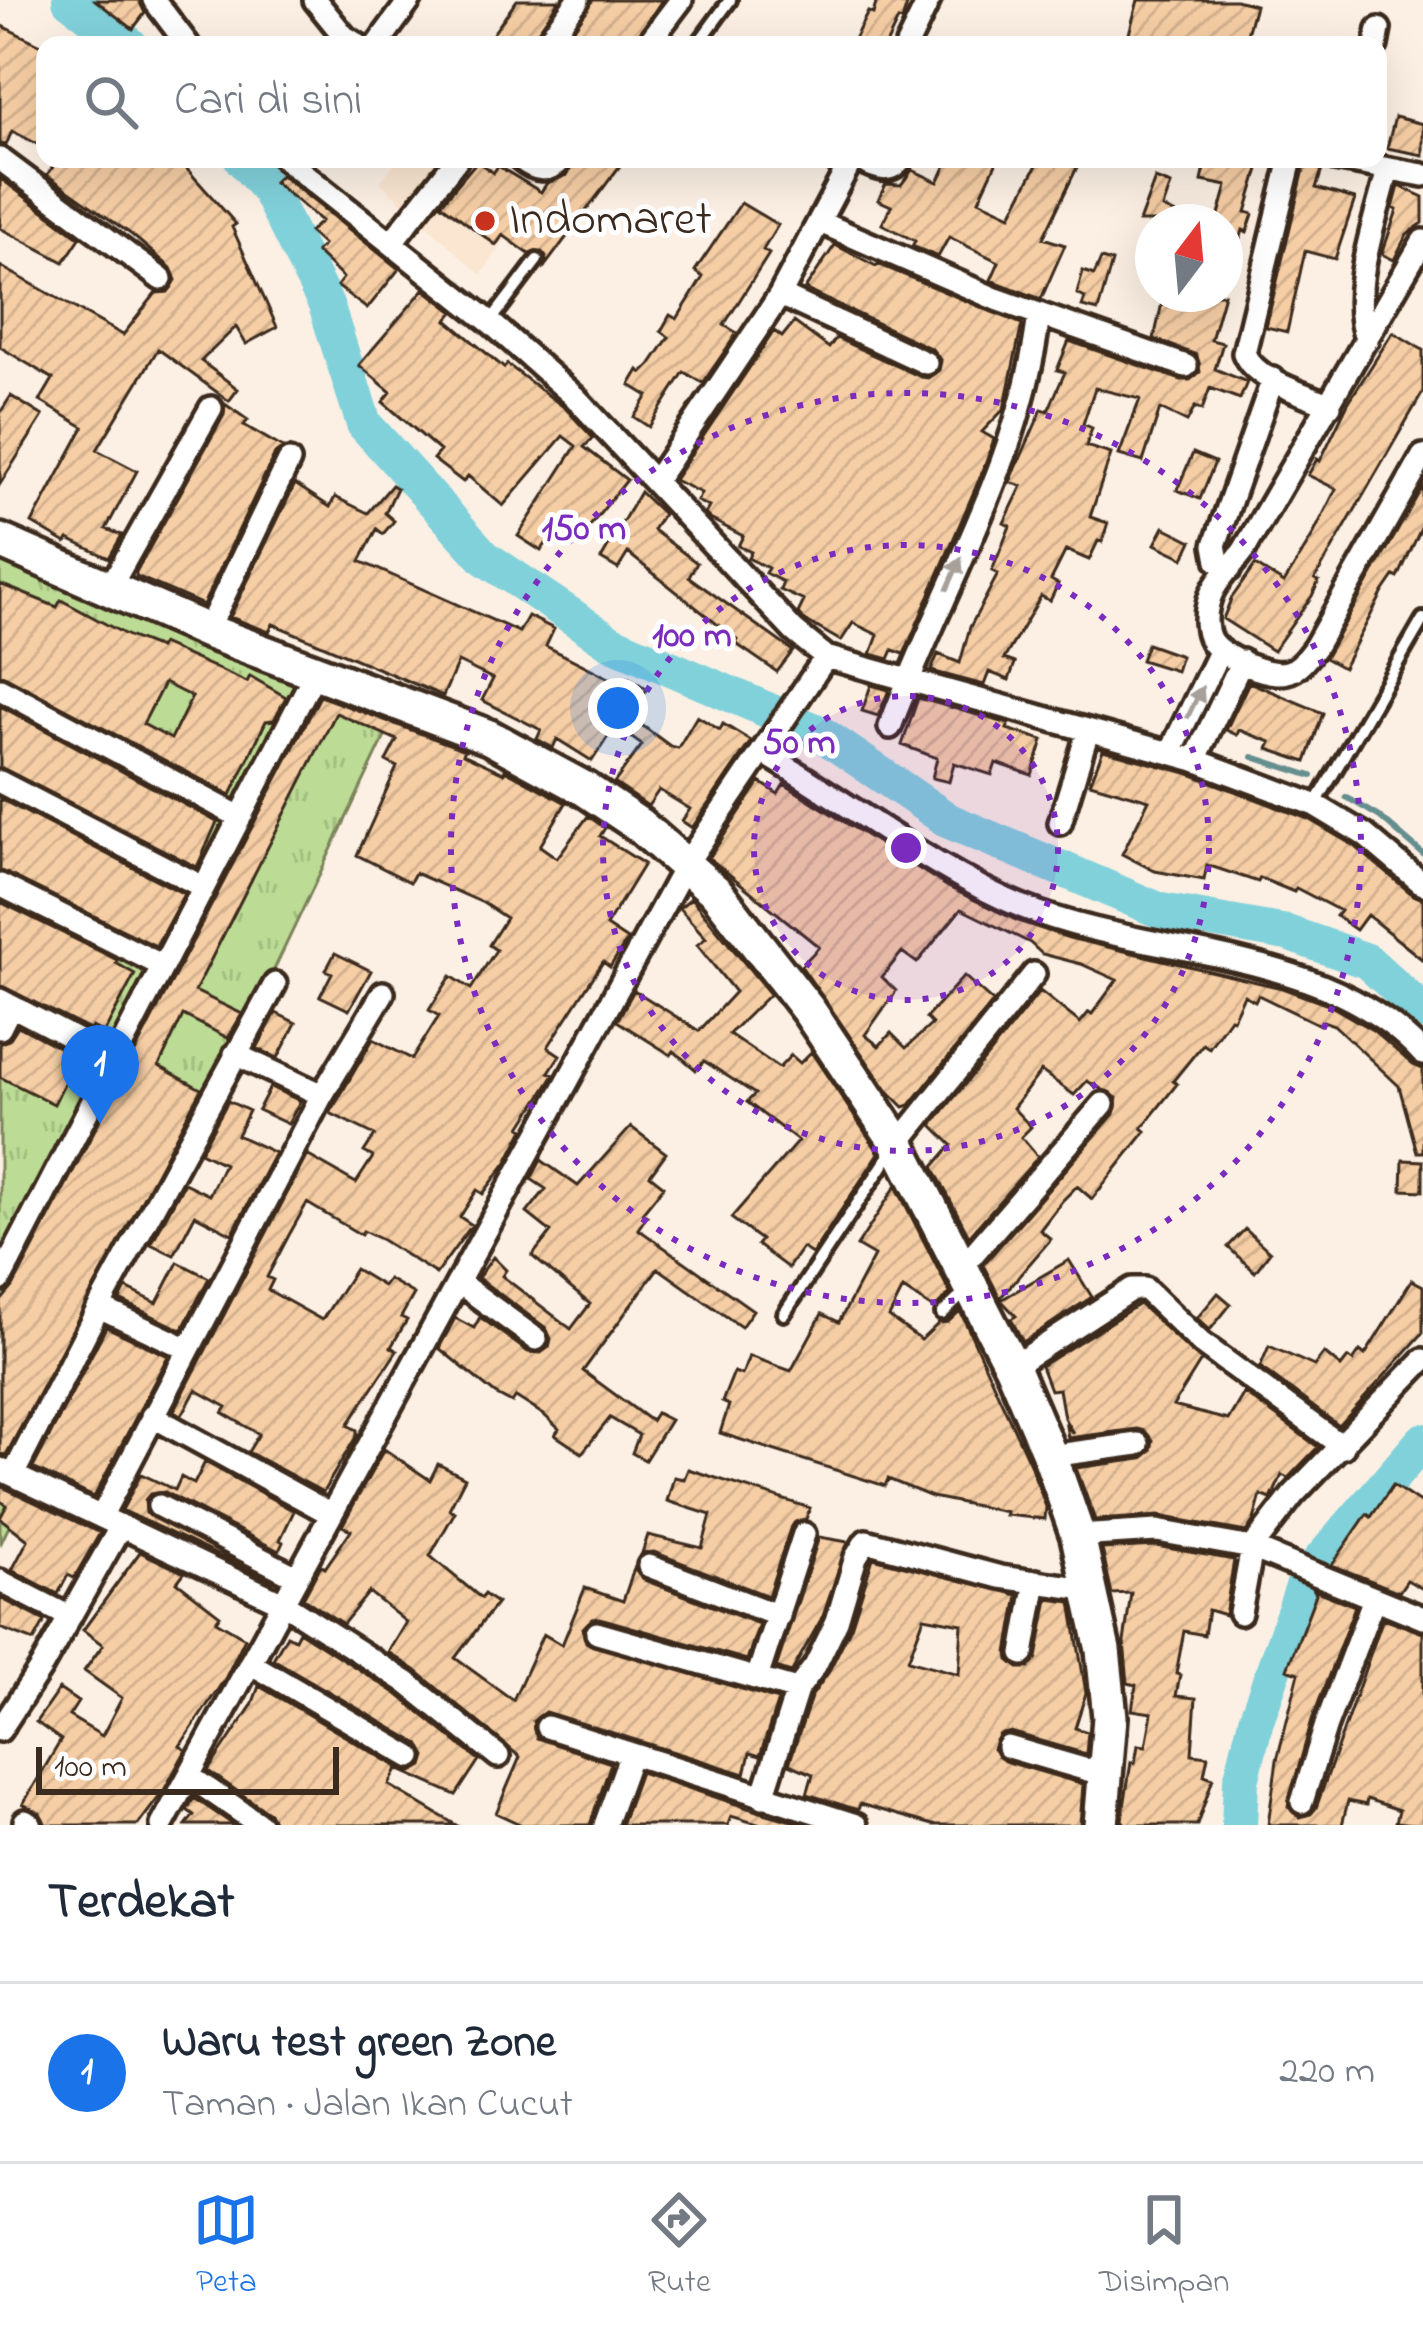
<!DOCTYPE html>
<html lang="id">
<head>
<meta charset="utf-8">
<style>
  body { margin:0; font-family:"Indie Flower",sans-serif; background:#f6f6f7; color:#1f2937 }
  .compass { position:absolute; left:1135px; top:204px; width:108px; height:108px; border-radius:50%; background:#fff; box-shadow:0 12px 48px #0002; rotate:16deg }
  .scale { position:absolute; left:36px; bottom:30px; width:303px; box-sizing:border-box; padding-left:12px; border:6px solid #3b2a1e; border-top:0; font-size:33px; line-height:42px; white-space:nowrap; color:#3b2a1e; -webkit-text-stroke:9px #fff; paint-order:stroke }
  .you { position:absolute; left:618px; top:708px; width:42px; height:42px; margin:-30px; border:9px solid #fff; border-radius:50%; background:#1a73e8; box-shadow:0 0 0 18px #1a73e833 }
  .badge { display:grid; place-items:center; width:78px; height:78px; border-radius:50%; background:#1a73e8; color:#fff; font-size:39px; font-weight:700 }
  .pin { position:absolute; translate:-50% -99px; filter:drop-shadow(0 3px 6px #0008) }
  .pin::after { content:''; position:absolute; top:63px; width:42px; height:36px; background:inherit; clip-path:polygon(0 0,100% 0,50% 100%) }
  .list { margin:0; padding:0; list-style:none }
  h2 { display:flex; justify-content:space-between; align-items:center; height:156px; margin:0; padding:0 48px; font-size:51px }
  h2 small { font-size:39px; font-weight:400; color:#747a83 }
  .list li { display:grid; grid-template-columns:78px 1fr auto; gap:36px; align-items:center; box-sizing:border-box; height:180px; padding:0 48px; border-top:3px solid #e0e1e3 }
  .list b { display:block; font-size:45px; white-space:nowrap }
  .list p { margin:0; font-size:39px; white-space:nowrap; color:#747a83 }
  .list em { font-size:39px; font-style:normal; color:#747a83 }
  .icon { flex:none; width:66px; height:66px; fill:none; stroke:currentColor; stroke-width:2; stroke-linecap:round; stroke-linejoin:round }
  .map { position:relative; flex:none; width:1423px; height:1825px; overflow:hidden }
  .search { position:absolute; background:#fff; box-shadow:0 12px 48px #0002; left:36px; right:36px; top:36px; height:132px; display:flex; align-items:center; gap:30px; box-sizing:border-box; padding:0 42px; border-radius:24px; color:#747a83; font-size:45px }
  .sheet { height:336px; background:#fff }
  nav { display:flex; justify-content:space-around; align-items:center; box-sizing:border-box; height:168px; border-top:3px solid #e0e1e3; background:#fff; font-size:33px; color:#747a83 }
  nav a { display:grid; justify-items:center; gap:6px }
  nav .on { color:#1a73e8 }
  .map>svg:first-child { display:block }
</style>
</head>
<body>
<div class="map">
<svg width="1423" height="1825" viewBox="0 0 1423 1825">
  <defs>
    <pattern id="park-tufts" width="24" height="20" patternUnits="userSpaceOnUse" patternTransform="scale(3)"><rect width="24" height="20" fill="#bcdc95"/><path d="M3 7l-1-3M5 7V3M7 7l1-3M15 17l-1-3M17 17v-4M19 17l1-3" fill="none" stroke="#a2bd80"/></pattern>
    <pattern id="building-hatch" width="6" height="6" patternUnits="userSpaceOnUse" patternTransform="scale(3)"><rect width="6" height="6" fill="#f6cea5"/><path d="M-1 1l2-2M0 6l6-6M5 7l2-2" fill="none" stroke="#d4b18e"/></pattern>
  </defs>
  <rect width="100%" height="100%" fill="#fcf0e4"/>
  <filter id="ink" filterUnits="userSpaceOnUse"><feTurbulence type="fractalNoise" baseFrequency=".00833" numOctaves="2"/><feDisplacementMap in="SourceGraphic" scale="24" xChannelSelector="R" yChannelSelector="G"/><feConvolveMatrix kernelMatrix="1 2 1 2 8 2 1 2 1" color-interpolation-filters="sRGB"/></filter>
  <g filter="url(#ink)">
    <!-- built -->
    <path fill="#fae6d1" d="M398,159H463L470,164L459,178L514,227L481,275L380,182Z"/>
    <!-- park -->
    <path fill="url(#park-tufts)" stroke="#7c835a" stroke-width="3" d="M0,541L401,703L0,1545Z"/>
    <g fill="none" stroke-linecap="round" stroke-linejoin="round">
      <!-- stream -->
      <path stroke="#658e8f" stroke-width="6" d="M1253,757L1312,776
        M1346,797L1380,817L1423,854"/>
      <!-- river -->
      <path stroke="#81d1db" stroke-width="36" d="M70,0L130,45
        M242,159L269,191L326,305L364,424L485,558L610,642L820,733L949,821L1161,911L1287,933L1367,961L1423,1012
        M1239,1825L1241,1781L1256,1720L1307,1576L1423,1441"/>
    </g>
    <!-- building -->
    <path fill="url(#building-hatch)" stroke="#3b2a1e" stroke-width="3" fill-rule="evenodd" d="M95,0H139L145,13L133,29Z
      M517,0H559L529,45H485Z
      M593,0H662L632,45H563Z
      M877,0L907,5L902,21L898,20L886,45H851L868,12L873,14Z
      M1138,0H1236L1255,5L1244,45H1126Z
      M0,25L45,47V148L12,131L6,145L0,144Z
      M1395,117L1423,124V155L1387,148Z
      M59,159H178L236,224L232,227L277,327L246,344L236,327L201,361L238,389L229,401L158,349L97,450L137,471L106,529L122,535L109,558L68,539L66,543L32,523L84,427L40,401L53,379L0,347V266L123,335L156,293L168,292L176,280L171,268L132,235L47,175Z
      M577,159H625L545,266L546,257L542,252L529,254L503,235L496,245L441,204L477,161L493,173L498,166L541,192L547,183L567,175Z
      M949,159H998L979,200L1011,215L1040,159H1081L1043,238L1065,245L1041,299L991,280L999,262L949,237L938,257L912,246L915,241L882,224L891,206L878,200L886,184L901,185L912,170L938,182Z
      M1207,159H1262L1246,212L1253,214L1247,232L1243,230L1230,276L1225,275V222H1217L1227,186L1202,181Z
      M1305,165L1322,170L1316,188L1355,199L1335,259L1305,251L1287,332L1266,327Z
      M281,175L399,269L367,309L337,286L343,278L316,252L323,245L309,232L321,221L274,182Z
      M0,178L80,238L64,262L0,228Z
      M1155,179L1171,185L1163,208L1194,222H1139Z
      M1399,186L1423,197V223L1407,234L1394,260L1382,254L1397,210L1393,208Z
      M741,203L778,225L763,250L769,254L724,325L737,333L703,383L684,372L649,427L634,417L648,396L630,385L639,370L642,373L650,365L669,337L661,331L670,315L677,319L703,277L695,271Z
      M835,245L876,266L878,264L1022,324L1004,409L982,432L994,439L984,468L904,654L893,650L889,659L871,654L878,635L853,623L841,641L803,619L798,613L804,601L780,590L783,582L765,573L768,568L748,558L751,552L738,546L743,536L710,519L705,514L709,507L697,501L701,493L674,480L774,331L782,337L794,322L829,348L836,338L921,377L928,378L939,370L941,361L932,349L805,289Z
      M1101,259L1112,262L1098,311L1082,307L1085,298L1077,294L1083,271L1094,275Z
      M424,289L454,312L447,320L504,368L507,364L565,408L593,438L584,447L627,480L574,546L558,533L555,537L552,535L541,551L518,536L576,446L563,436L503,506L468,476L463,482L433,459L440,451L383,402L391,392L359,365Z
      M1164,294H1224L1211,340L1223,343L1215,369L1247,382L1240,399L1210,388L1202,410L1195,407L1187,422L1160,409L1143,462L1119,455L1140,399L1095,388L1083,424L1092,428L1086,446L1111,454L1090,517L1108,523L1102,542L1098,541L1089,560L1066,550L1051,580L1058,584L1050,601L1041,596L1004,659L1015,663L1009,680L989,672L984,685L931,671L938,654L960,663L970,627L998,574L992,571L1010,526L1004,523L1022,486L1010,482L1042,409L1048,411L1065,372L1057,370L1069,341L1181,380H1190L1200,372L1197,355L1154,339Z
      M1393,332L1423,350V392L1315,579L1319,581L1312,596L1273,651L1223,619L1231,599L1255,565L1284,583L1312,537L1336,489L1308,475L1317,459L1320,461L1348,403Z
      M11,396L43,416L0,484V413Z
      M225,404L248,420L244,425L283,448L275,454L203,605L136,576V572L224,415Z
      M1193,453L1215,462L1200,499L1177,490Z
      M295,484L330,507L335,497L368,513L392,485L397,488L385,513L394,521L383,534L377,529L360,561L519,632L528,616L554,629L546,646L623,685L628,677L647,689L628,715L670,746L678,748L697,716L720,730L723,724L751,741L692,828L682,821L690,809L659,790L648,806L614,783L642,745L615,726L592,761L557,739L553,748L537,739L541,730L482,700L493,679L458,662L443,696L273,624L269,632L230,617Z
      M1423,486V524L1398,578L1394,576L1383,592L1343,668L1325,658Z
      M640,492L663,514L653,530L697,563L689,577L793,651L777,672L735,643L737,640L628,553L618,569L601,559Z
      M1164,527L1192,541L1184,558L1155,544Z
      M0,584L57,607L61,600L128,636L159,648L161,644L247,682L250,676L286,697L274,720L266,721L231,795L0,674ZM164,683L192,697L171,739L143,724Z
      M1147,644L1181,656L1176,671L1141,660Z
      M1249,682L1323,713L1306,762L1268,749L1271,742L1239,730L1237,735L1226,730Z
      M871,685L889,690L878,716L862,711Z
      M320,696L465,750L463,754L504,773L505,770L566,803L540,846L557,858L588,816L605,828L600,836L644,864L606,926L627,940L610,967L603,962L548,1047L560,1055L549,1072L554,1075L521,1127L524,1129L507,1162L483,1194L477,1190L460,1217L472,1225L436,1274L382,1240L363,1231L361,1235L307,1203L289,1235L267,1277L273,1280L268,1290L322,1320L355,1269L383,1286L388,1279L414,1294L401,1317L407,1320L391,1347L397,1351L348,1425L357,1430V1435L323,1492L248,1452L259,1434L223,1413L227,1407L196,1390L182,1415L174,1411L307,1155L356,1183L373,1157L364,1152L375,1135L330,1113L373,1039L412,1059L439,1016L429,1010L451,976L471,989L496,950L489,945L506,918L483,903L415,873L410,882L357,855L397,767L386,761L397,740L336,713L195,991L242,1014L228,1038L183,1015L159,1066L201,1089L6,1455L0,1454V1302L13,1287Z
      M918,698L1009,724L1007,729L1043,740L1032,775L996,763L992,775L954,763L949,782L932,778L937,758L902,745Z
      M0,706L217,822L197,867L0,767Z
      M1103,750L1190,774L1308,819L1356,847L1413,895L1423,899V960L1367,915L1356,930L1336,916L1340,911L1296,888L1294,892L1260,878L1258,882L1207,865L1204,880L1155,871L1122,854L1149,800L1090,783Z
      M760,782L778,794L784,784L948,887L1018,921L1069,938L1282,988L1331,1006L1374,1031L1413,1065L1423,1069V1152H1417L1399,1086L1334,1025L1323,1021L1320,1025L1258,995L1255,1001L1244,995L1233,1019L1230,1018L1209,1048L1203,1044L1173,1081L1177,1084L1142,1128L1146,1131L1092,1199L1077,1186L1062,1201L1040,1230L1051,1239L1000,1298L983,1265L1114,1114L1117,1098L1087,1081L1074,1095L1041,1071L1013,1108L1031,1127L1021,1137L1038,1157L969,1236L933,1167L952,1145L932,1125L1040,991L1080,1023L1089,1012L1092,1014L1117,980L1081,964L1042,954L1030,943L961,909L917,963L902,952L882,977L896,991L865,1035L879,1046L891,1033L906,1048L932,1024L926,1018L964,976L993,1002L910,1105L904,1107L887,1090L801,966L819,947L709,858Z
      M0,799L184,894L156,946L0,870Z
      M691,898L770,994L729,1034L779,1068L791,1055L800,1063L811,1052L879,1153L812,1254L802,1248L788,1268L757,1245L761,1240L731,1218L798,1141L747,1102L755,1094L704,1061L696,1070L674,1051L671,1055L617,1021L634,990L699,1031L735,992L697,945L706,938L679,908Z
      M0,902L117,960L116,963L135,974L104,1033L92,1027L90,1030L0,985Z
      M335,953L371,971L349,1010L320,996L332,973L326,970Z
      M276,1013L296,1023L278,1058L257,1048Z
      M18,1026L77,1057L54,1104L0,1077V1043L9,1040Z
      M270,1087L300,1101L288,1124L258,1110Z
      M228,1101L249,1111L237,1135L275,1153L232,1234L195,1215L174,1255L151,1244L184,1183L209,1195L224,1164L200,1152Z
      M631,1127L666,1153L650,1175L664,1186L642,1213L647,1216L638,1229L753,1310L741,1327L658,1268L583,1371L651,1421L656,1413L670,1420L645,1460L632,1453L639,1435L610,1418L582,1453L555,1435L559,1429L544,1415L516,1397L512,1403L495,1394L439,1348L455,1318L474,1328L480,1317L528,1352L541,1353L549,1347L551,1339L546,1328L478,1278L493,1257L506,1270L502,1276L571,1329L590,1304L532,1256L551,1232L527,1213L546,1189L531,1179L541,1160L578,1186Z
      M1403,1160L1423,1161V1191L1402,1190Z
      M896,1186L950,1293L934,1309L903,1289L889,1317L921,1340L939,1323L948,1322L960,1311L1030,1464L1046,1507L1045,1519L1005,1515L1006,1512L932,1497L888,1479L885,1486L720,1433L729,1405L722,1402L734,1372L742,1375L749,1356L791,1371L822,1314L839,1322L874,1256L857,1246Z
      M1245,1229L1270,1252L1255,1272L1228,1247Z
      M1069,1260L1092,1297L1023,1342L1011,1319L1016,1316L1001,1300Z
      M178,1262L209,1278L182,1330L120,1300L126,1288L157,1303Z
      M1412,1280L1423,1286V1333L1339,1426L1260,1367L1269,1346L1314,1366L1324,1353L1341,1367L1348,1358L1353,1361L1360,1351L1365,1355Z
      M1218,1293L1231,1304L1210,1330L1197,1318Z
      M1139,1304L1201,1361L1173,1406L1228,1420L1244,1393L1318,1447L1288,1478L1282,1475L1271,1499L1261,1495L1254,1520L1246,1532L1159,1516L1095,1520L1076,1468L1141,1459L1151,1451L1153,1441L1145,1431L1137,1429L1068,1438L1066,1426L1073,1433L1064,1418L1059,1389L1050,1390L1041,1366Z
      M106,1327L168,1356L94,1497L33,1468Z
      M384,1449L430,1480L438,1464L465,1478L449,1509L455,1512L430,1556L481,1598L484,1594L497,1603L455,1658L513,1700L543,1634L562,1645L585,1588L623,1601L634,1569L644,1580L759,1624L747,1660L600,1618L592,1619L583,1628L586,1642L778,1700L760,1756L750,1753L745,1774L545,1712L533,1721L537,1738L611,1763L590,1825H522L496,1813L520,1757L415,1670L388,1652L406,1622L369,1592L343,1624L303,1598L321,1565L325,1568L351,1530L342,1526Z
      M205,1462L294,1511L280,1540L283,1542L279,1551L165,1492L150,1494L145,1500L146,1513L274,1582L122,1510L141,1474L175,1490L181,1477L194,1484Z
      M688,1469L810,1508L806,1519L795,1522L790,1529L768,1596L654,1552L642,1553L648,1535L702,1548L711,1515L667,1501L674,1477L684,1479Z
      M1393,1485L1423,1505V1589L1407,1580L1399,1592L1332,1565L1367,1514L1371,1517Z
      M0,1486L100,1533L74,1578L68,1575L58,1594L12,1570L28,1540L0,1518L7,1505L0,1501Z
      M819,1537L848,1542L823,1616L791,1673L776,1668Z
      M1156,1546L1234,1560L1225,1615L1208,1610L1204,1635L1184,1631L1176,1674L1180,1675L1176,1696L1196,1698L1192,1754L1208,1756L1204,1775L1213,1778L1197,1825H1126L1122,1820L1131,1762L1135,1763L1138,1745L1146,1746L1152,1713L1132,1710L1136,1685L1128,1683L1124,1642L1131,1593L1112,1594L1102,1549Z
      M140,1552L184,1573L177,1582L220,1615L216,1621L245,1638L226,1677L180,1746L186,1750L163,1792L138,1825H46L40,1813L23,1804L61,1740L36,1722L59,1689L78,1702L69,1716L102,1736L122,1698L84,1671L103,1645L83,1630Z
      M873,1558L1018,1595L1008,1653L1009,1660L1019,1668H1029L1037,1658L1048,1599L1071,1602L1086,1693L1075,1728L1088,1732L1086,1754L1011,1732L999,1735L993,1749L1004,1761L1083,1784L1080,1825H933L860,1804L858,1810L807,1794L813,1774L789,1764L811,1697L828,1673L851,1627ZM924,1617L962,1624L959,1674L908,1660Z
      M1314,1590L1355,1606L1312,1720L1288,1806L1299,1817L1311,1814L1316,1808L1383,1618L1423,1633V1825L1396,1822L1399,1810L1367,1799L1366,1805L1348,1801L1342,1825H1268L1277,1760L1299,1673L1287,1669L1316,1594Z
      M0,1598L45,1621L34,1641L0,1628Z
      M299,1631L397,1694L479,1760L456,1795L397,1769L389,1785L456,1825H275L269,1813L208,1771L252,1705L259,1686L403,1770L412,1772L423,1766L426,1756L419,1744L273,1659L287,1635L295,1639Z
      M640,1772L757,1811L806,1825H761L731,1816L728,1825H621Z
      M194,1798L234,1825H186L194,1815L187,1810Z"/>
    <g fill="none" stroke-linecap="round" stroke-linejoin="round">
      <defs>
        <path id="lane" d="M697,45L730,0
          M851,162C875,173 891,184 908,159
          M490,322L537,260
          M1315,805L1423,619
          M784,1314L895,1147
          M942,1314L969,1289"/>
        <path id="street" d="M154,0L188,45
          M315,0L344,36L358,45
          M377,45L410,0
          M544,45L578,0
          M647,45L681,0
          M907,45L929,0
          M1376,45L1379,29
          M0,159L161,279
          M285,159L490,322L575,397L794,631L826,657L1195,760L1315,805L1365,835L1423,884
          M521,159C534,170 549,174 562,159
          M1291,159L1244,353C1255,381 1304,393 1330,405
          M1335,159L1423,175
          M820,222L996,299L1186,366
          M1423,241L1244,550C1232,567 1212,583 1208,604C1205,615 1205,631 1211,641C1222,658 1268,677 1287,672C1300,669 1307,657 1315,647L1423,456
          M391,243L457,159
          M780,295L926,363
          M1367,340C1347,294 1377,217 1388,169
          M656,480L780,295L852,159
          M1230,569L1218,561L1215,545L1273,379
          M109,589L211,408
          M207,631L289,461
          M0,689L238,816
          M890,727C941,590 1022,461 1039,314
          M762,752C849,802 930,869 1023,907C1149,958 1326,946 1423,1054
          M1170,753L1220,650
          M1195,760L1242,661
          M0,782L203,887
          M1060,823L1088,731
          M0,885L163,966
          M0,1000L113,1059
          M0,1028L11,1006
          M235,1054L322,1095
          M898,1144L1034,974
          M962,1267L1103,1104
          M0,1280L315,673
          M458,1282L536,1339
          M99,1307L188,1349
          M1012,1367L1132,1289H1145L1201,1343L1343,1447
          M152,1416L331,1514
          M1050,1456L1138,1444
          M0,1469L283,1603L406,1682L498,1756
          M13,1475L99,1307L275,984
          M159,1506L297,1577
          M101,1517L322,1095L383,993
          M1078,1536L1157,1531L1252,1548L1423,1618
          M649,1566L779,1616
          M0,1581L70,1617
          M1240,1613L1252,1548L1293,1495L1423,1360
          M597,1633L797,1690
          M1023,1654L1036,1581
          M250,1663L411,1757
          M757,1678L804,1534
          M547,1727L856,1825
          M0,1730L42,1666L121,1526
          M1008,1747L1108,1776
          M189,1776L260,1825
          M763,1797L797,1690L815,1666L837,1621L856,1557L866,1541L1000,1577L1093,1590
          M1302,1802L1326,1725L1373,1601
          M25,1821L31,1825
          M162,1825L686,864L826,657
          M605,1825L630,1756"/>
        <path id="secondary" d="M0,541L207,631L489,737L585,789L639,825L717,893L809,1011L898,1144L1012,1367L1050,1456L1078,1536L1103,1650L1110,1717L1101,1825"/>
      </defs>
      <!-- lane casing -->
      <use href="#lane" stroke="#3b2a1e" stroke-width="20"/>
      <!-- street casing -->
      <use href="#street" stroke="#3b2a1e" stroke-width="30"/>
      <!-- secondary casing -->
      <use href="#secondary" stroke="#3b2a1e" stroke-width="42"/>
      <!-- lane -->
      <use href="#lane" stroke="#fff" stroke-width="10"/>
      <!-- street -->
      <use href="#street" stroke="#fff" stroke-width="21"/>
      <!-- secondary -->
      <use href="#secondary" stroke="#fff" stroke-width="33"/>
    </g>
    <!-- one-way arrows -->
    <defs><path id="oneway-solid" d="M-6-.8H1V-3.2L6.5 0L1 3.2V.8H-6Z" transform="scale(3)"/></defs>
    <g fill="#a79f9a">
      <use href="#oneway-solid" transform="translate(954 574) rotate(-66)"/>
      <use href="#oneway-solid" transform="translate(1195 702) rotate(-64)"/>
    </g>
  </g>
  <!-- distance rings -->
  <circle cx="906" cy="848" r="152" fill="#7b2cbf" fill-opacity=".12"/>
  <g fill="none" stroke="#7b2cbf" stroke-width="6" stroke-dasharray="6 12">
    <circle cx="906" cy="848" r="152"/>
    <circle cx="906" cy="848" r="303"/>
    <circle cx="906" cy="848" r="455"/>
  </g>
  <!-- markers -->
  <circle fill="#c8321e" stroke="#fff" stroke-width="4.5" cx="485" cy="221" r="12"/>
  <g text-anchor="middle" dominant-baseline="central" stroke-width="10" stroke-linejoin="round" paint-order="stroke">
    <!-- poi labels -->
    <g font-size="48" fill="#3b2a1e" stroke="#fff" text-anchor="start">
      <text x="509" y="221">Indomaret</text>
    </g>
  </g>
  <circle cx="906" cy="848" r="18" fill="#7b2cbf" stroke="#fff" stroke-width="6"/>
  <g font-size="36" text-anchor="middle" font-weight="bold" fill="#7b2cbf" stroke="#fff" stroke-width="10" stroke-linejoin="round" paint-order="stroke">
    <text x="584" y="539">150 m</text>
    <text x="692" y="646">100 m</text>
    <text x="799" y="753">50 m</text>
  </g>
</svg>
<svg class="compass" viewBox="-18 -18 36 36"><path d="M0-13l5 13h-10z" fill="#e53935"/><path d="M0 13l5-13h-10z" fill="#747a83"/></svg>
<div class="scale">100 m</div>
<div class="you"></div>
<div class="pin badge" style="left:100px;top:1124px">1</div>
<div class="search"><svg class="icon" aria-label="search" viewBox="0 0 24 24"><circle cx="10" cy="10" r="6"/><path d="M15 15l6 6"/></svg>Cari di sini</div>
</div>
<section class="sheet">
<h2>Terdekat<small></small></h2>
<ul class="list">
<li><span class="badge">1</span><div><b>Waru test green Zone</b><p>Taman · Jalan Ikan Cucut</p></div><em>220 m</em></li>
</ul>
</section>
<nav>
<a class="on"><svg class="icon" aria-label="map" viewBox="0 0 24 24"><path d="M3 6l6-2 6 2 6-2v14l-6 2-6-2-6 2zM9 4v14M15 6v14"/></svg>Peta</a>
<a><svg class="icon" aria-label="directions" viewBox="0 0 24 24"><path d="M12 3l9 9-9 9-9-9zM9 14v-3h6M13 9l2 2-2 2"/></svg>Rute</a>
<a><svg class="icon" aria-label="saved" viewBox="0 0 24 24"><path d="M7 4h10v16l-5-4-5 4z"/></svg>Disimpan</a>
</nav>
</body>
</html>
